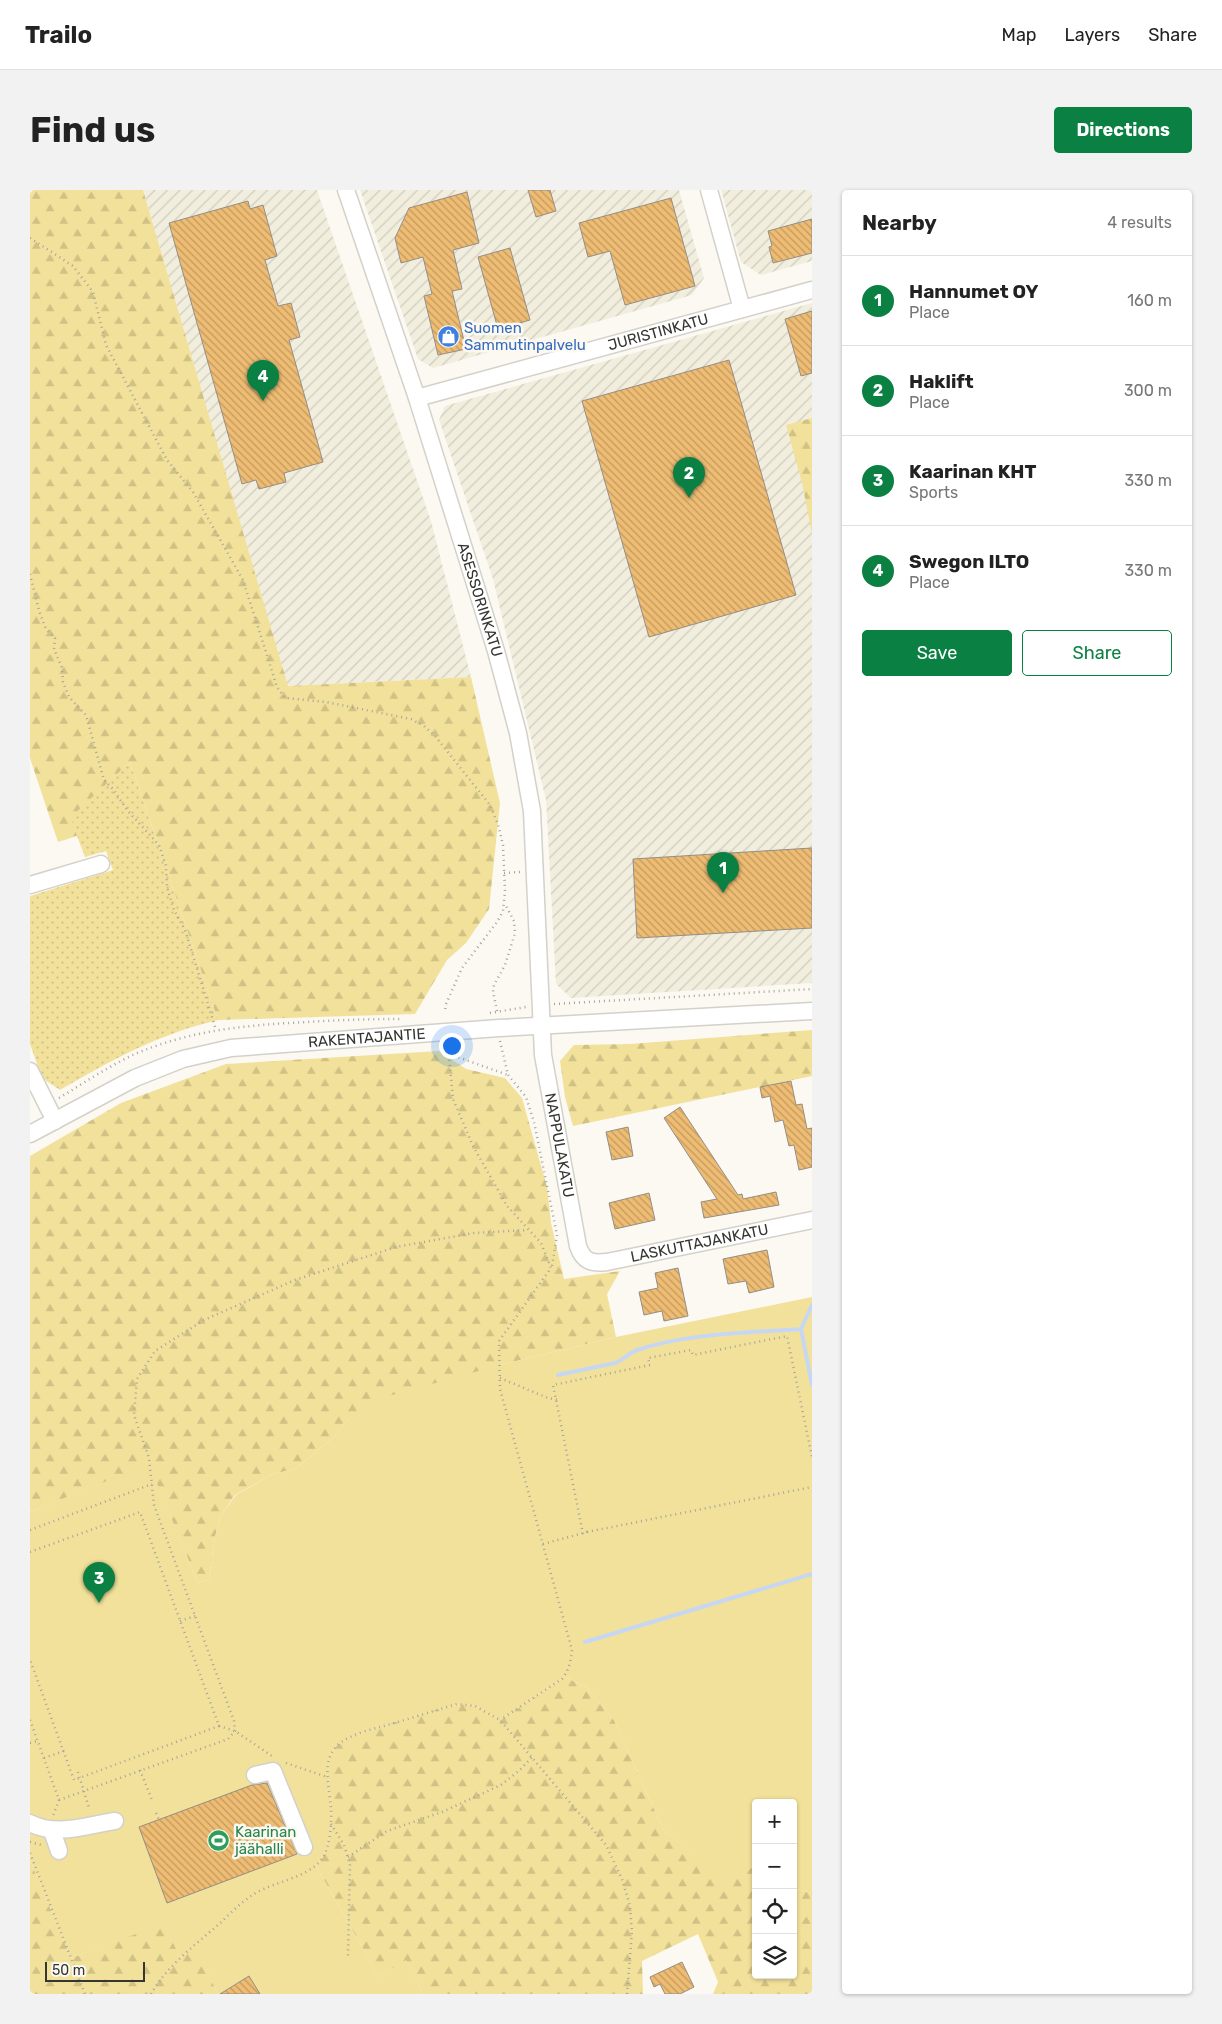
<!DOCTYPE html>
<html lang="en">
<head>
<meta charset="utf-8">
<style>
  body { margin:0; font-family:Rubik,sans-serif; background:#f2f2f2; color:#222 }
  .controls { position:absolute; right:15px; bottom:15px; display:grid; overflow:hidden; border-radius:5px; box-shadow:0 1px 4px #0004 }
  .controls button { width:45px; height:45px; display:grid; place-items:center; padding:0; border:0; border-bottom:1px solid #e0e0e0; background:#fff; color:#222; font:25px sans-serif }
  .scale { position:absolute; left:15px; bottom:12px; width:100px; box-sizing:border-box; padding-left:5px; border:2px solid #353531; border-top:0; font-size:14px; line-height:18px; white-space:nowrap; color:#353531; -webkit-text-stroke:4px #fbf9f1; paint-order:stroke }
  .you { position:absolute; left:421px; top:855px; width:18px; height:18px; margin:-12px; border:4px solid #fff; border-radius:50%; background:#1a73e8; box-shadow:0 0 0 8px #1a73e833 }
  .badge { display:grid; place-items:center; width:32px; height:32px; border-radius:50%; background:#0b8043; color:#fff; font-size:16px; font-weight:700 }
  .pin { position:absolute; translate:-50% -41px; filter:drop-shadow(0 1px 2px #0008) }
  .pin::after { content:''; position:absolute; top:26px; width:18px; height:15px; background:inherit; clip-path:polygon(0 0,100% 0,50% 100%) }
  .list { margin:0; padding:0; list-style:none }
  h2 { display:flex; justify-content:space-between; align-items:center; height:65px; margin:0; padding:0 20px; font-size:21px }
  h2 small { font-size:16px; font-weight:400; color:#767676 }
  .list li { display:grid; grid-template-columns:32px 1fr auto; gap:15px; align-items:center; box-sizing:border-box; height:90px; padding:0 20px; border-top:1px solid #e0e0e0 }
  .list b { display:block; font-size:19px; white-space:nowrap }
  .list p { margin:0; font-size:16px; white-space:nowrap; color:#767676 }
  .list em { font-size:16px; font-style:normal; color:#767676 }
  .actions { display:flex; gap:10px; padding:15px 20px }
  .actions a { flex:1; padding:11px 0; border:1px solid #0b8043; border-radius:5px; text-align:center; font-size:18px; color:#0b8043 }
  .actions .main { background:#0b8043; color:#fff }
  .icon { flex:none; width:28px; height:28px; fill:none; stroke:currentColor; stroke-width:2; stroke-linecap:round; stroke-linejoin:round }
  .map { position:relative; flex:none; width:782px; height:1804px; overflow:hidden; border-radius:5px }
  header { display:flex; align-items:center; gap:30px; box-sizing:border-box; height:70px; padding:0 25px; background:#fff; border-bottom:1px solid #e0e0e0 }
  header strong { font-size:24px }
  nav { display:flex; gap:28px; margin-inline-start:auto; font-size:18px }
  .intro { display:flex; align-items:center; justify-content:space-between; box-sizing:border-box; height:120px; padding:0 30px }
  h1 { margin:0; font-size:35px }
  .button { padding:12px 22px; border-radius:5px; background:#0b8043; color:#fff; font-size:18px; font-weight:700 }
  main { display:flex; gap:30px; padding:0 30px }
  aside { flex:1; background:#fff; border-radius:5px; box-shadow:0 1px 4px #0004 }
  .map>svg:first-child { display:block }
</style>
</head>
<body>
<header>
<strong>Trailo</strong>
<nav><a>Map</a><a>Layers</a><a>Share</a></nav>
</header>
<div class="intro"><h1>Find us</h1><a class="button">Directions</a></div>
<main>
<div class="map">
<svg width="782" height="1804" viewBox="0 0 782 1804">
  <defs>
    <pattern id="industrial-furrows" width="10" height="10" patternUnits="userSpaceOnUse" patternTransform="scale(1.25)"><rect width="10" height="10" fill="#f2eede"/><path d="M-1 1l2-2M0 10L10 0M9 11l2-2" fill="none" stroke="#d0cdbf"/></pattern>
    <pattern id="grass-dots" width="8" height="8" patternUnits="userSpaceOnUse" patternTransform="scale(1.25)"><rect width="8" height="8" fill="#f2e19a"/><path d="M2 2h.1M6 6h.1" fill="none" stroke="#d0c285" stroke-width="1.8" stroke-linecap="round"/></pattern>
    <pattern id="forest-firs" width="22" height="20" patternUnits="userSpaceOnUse" patternTransform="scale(1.25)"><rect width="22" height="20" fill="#f2e19a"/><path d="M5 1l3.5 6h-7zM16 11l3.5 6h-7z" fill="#d0c285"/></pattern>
    <pattern id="building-back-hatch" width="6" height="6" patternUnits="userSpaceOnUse" patternTransform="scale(1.25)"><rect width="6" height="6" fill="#eebc73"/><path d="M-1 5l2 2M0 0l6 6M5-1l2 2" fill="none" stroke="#c29a5f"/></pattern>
  </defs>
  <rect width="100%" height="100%" fill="#fbf9f1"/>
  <!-- industrial -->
  <path fill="url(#industrial-furrows)" d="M113,0H287L401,331L441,487L257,496Z
    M330,0H649L674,88L662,105L403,178L388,169Z
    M691,0H782V71L731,85L711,72Z
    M782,113V793L541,808L526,794L516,610L463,389L409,230L415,216Z"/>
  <!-- grass -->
  <path fill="url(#grass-dots)" d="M100,572L188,830C126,845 84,869 30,900L12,888L0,854V706L83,680L76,661L55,667L40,627Z"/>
  <!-- forest -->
  <path fill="url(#forest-firs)" d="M0,0H113L258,496L441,487L470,613L459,719L436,753L417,770L385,824L188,830L100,572L41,627L47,646L28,652L0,568Z
    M782,228V344L772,293L756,235Z
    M782,840V886L543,936L535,907L530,871L544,855L600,854Z
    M409,861L436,879L475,888L492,908L517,997L521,1033L534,1089L590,1081L577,1104L586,1147L470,1175L318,1230L303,1248L265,1279L243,1284L205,1305L191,1325L185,1347L179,1389L168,1393L119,1275L0,1322V966L91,913L196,874Z
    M535,1487L556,1497L584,1530L634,1641L700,1692L726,1675V1785H763V1694L767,1699L782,1703V1804H683L688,1792L668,1744L612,1771L613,1804H393L376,1771L349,1787L286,1676C298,1662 303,1637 301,1618C300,1599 294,1582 302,1562C305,1556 310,1553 316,1550C330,1542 421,1513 435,1514C448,1515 459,1523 470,1530Z
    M0,1670L41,1768L133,1733L151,1768L165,1755L188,1804H0Z"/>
  <!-- park -->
  <path fill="#f2e19a" d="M782,1107V1703L767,1699L763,1694V1613H726V1675L700,1693L634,1641L584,1530L556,1497L535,1487L470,1530C459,1523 448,1515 435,1514C421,1513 330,1542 316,1550C310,1553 305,1556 302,1562C294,1582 300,1599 301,1619C303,1637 298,1662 286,1676L349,1787L376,1770L393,1804H188L165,1756L151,1768L133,1734L41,1768L0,1670V1322L119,1274L168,1393L179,1389L185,1347L191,1325L206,1305L243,1284L265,1279L303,1248L318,1230L341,1211L470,1175L586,1147Z"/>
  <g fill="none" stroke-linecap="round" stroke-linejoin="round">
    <!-- stream -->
    <path stroke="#c6d7f3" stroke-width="4" d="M782,1115L771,1139L782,1195
      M528,1185L585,1173C594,1170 598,1163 607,1160C659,1143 717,1143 771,1139
      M555,1452L782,1384"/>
  </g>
  <!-- building -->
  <path fill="url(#building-back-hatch)" stroke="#938e87" d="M498,0H520L526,21L506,27Z
    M437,2L449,53L423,60L432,99L422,101L436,159L408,165L394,106L402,104L393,67L371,73L365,48L379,18Z
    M641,8L665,96L595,115L580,61L558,67L549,33Z
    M218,11L220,19L233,15L247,66L235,70L248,116L261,113L270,147L259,150L293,272L254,283L256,292L229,299L226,290L212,294L139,33Z
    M782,29V63L743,73L739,57L742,56L738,41Z
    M480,58L500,130L468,139L448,67Z
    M782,121V183L771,186L755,129Z
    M699,170L766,405L619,447L552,211Z
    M782,658V738L607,748L603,669Z
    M761,891L766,915L772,914L777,939L782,938V977L769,980L764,955L759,956L753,930L745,932L740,906L732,908L730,897Z
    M650,917L708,1005L712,1004L713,1009L746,1002L749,1015L674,1028L671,1012L687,1009L634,928Z
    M598,937L603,966L582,970L576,942Z
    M619,1003L625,1030L585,1039L579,1013Z
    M737,1060L744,1097L719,1103L716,1091L698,1094L693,1069Z
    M648,1078L658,1126L634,1131L632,1121L614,1125L609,1102L628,1098L625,1083Z
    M237,1593L267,1664L137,1713L109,1637L222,1595Z
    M652,1772L664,1797L650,1804H635L630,1794L624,1797L620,1787Z
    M219,1786L230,1804H190Z"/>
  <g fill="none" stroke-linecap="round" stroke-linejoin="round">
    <defs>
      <g id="minor">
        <path id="s1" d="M316,0L387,208L466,461L488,543L502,621L513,865L548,1056C553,1071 561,1074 577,1072L782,1030"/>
        <path d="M679,0L712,119"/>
        <path id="s2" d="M387,208L782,100"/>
        <path d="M0,695L71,674"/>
        <path d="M0,881L25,931"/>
        <path id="s3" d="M0,944L105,888L153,869L201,858L469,838L782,821"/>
        <path d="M225,1585L243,1581L274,1657"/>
        <path d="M0,1633C26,1647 57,1635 85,1631"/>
        <path d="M22,1641L29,1661"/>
      </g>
    </defs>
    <!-- minor casing -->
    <use href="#minor" stroke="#d3d1c9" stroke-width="19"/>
    <!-- path -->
    <path stroke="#a5a49e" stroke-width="2.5" stroke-dasharray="1 4" stroke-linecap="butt" d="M0,48L43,76L63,102L76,155L137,270L163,302L213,390L247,497L255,508L296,512L381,529L394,536L405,546L460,615L468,634L473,655L475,701L473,721L467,732L432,778L416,814L415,820
      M0,384L9,421L16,439L25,448L24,459L32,478L33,492L39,507L56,525L74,590L83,599L97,620L129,655L136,676L137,697L144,720L155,740L186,840
      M474,683L490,682
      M524,814L782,799
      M467,821L463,802L464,795L475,775L485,743L484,731L475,714
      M460,823L496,817
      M470,851L478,885L496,907L504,932L527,1045L522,1076
      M418,855L423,909L443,956L477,1016L511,1053L521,1078L469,1151L470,1199L542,1460C541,1471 539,1480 532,1489L470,1530
      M419,864L478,885
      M29,908C54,893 79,876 105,864C161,840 217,835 277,832C309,830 341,829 372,829
      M470,1188L518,1208L529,1210
      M0,1340L122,1294
      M557,1342L782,1297
      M553,1344L523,1195L620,1175L618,1168L661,1160L663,1165L757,1146L782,1267
      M513,1354L557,1342V1339
      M0,1362L110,1322L189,1536L44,1590L0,1470
      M150,1431L165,1426
      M0,1530L29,1610L23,1626
      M189,1536L205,1541L242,1566
      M0,1553L8,1551
      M14,1568L34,1561
      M256,1573L297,1587
      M110,1580L122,1610
      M48,1582L59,1618
      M29,1610L198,1549L205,1541L204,1531L124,1315L119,1268L104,1225L107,1189L125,1161L174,1130L265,1090L366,1057L444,1043L498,1040
      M126,1623L129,1630
      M301,1634L314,1655L320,1674L318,1766
      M0,1652L12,1655
      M0,1663L55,1804
      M318,1667L357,1641L412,1622L471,1595L490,1580L502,1567
      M121,1804C137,1776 165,1755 189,1734C200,1724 211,1712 224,1704C243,1692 277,1688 291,1670C300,1659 302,1633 301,1619C300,1599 290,1569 309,1554C321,1544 339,1540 354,1536C378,1529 403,1521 427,1514L445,1516L470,1530L576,1655L592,1689L600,1716L602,1742L597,1804"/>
    <!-- minor -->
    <use href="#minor" stroke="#fff" stroke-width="16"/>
  </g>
  <!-- icons -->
  <defs>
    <symbol id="shop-disc" viewBox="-11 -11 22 22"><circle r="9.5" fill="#3f7fe0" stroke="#fbf9f1"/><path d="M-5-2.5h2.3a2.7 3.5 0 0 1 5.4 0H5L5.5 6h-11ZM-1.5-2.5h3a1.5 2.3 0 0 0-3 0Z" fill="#fff"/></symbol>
    <symbol id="stadium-disc" viewBox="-11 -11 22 22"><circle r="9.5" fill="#2e9e5b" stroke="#fbf9f1"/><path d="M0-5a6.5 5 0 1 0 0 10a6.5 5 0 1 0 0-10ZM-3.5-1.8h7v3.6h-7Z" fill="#fff"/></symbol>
  </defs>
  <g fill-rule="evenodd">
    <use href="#shop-disc" x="406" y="134" width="25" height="25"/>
    <use href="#stadium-disc" x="176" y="1638" width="25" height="25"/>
  </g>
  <g text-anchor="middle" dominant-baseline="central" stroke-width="5" stroke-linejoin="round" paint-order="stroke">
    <!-- shop labels -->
    <g font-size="15" fill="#366cbe" stroke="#fbf9f1" text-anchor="start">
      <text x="434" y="138">Suomen<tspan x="434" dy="17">Sammutinpalvelu</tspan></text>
    </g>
    <!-- street labels -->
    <g font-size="15" fill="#353531" stroke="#fbf9f1">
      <text stroke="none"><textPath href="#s2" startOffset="250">JURISTINKATU</textPath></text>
      <text stroke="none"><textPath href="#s1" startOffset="431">ASESSORINKATU</textPath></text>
      <text stroke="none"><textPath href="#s3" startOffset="356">RAKENTAJANTIE</textPath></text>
      <text stroke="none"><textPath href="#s1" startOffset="985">NAPPULAKATU</textPath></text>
      <text stroke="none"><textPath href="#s1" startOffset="1219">LASKUTTAJANKATU</textPath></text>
    </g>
    <!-- leisure labels -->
    <g font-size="15" fill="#27864d" stroke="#fbf9f1" text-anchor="start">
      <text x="205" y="1642">Kaarinan<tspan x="205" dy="17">jäähalli</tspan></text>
    </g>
  </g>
</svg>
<div class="controls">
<button>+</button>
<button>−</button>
<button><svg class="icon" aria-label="locate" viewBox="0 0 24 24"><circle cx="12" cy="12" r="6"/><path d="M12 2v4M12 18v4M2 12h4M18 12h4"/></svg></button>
<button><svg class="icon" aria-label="layers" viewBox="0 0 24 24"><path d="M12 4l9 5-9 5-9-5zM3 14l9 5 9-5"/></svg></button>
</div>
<div class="scale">50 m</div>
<div class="you"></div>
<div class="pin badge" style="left:693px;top:703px">1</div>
<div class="pin badge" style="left:659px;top:308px">2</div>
<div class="pin badge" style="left:69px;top:1413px">3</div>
<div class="pin badge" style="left:233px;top:211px">4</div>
</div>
<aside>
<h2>Nearby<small>4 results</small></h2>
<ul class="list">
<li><span class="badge">1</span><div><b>Hannumet OY</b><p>Place</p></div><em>160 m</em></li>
<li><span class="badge">2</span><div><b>Haklift</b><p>Place</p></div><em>300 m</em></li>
<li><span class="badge">3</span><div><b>Kaarinan KHT</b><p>Sports</p></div><em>330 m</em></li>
<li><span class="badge">4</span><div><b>Swegon ILTO</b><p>Place</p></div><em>330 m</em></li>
</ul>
<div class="actions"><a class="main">Save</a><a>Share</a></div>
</aside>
</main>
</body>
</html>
